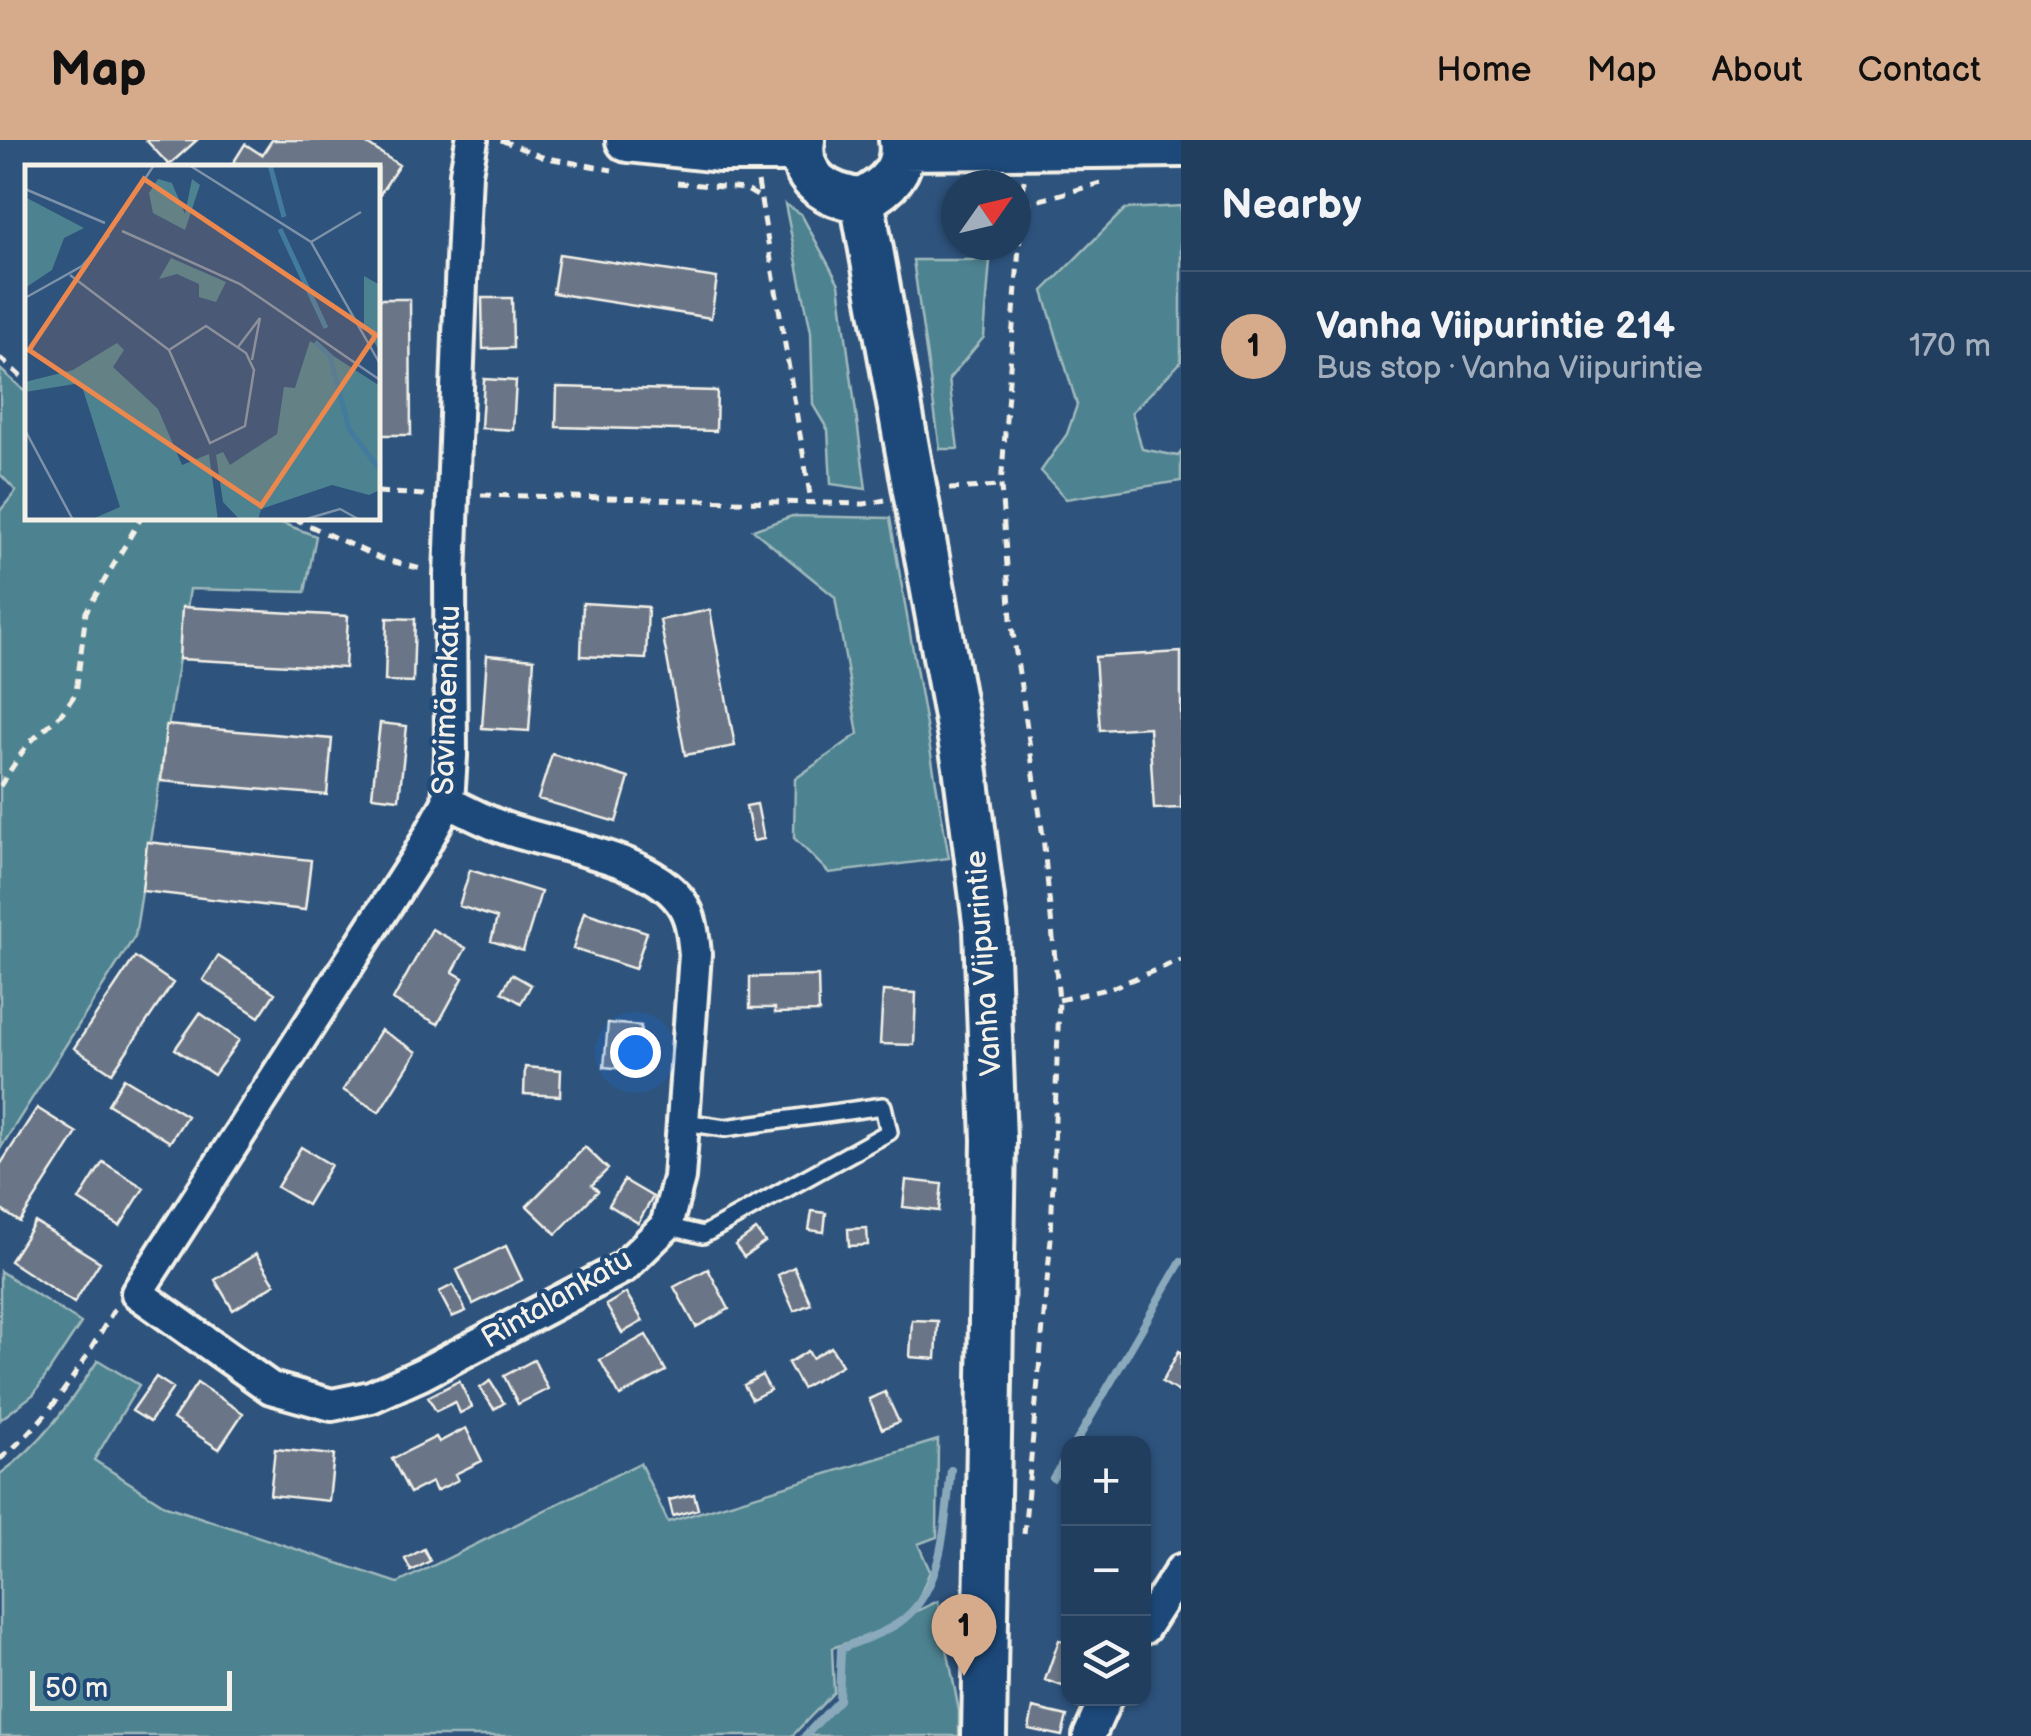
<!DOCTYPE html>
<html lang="en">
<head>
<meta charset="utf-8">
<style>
  body { margin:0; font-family:"Balsamiq Sans",sans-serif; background:#2a4564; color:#f1f3f6 }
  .controls { position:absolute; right:30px; bottom:30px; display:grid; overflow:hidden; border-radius:20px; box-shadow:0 2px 8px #0004 }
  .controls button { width:90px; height:90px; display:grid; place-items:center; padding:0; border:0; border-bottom:2px solid #3f5773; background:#223e5e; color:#f1f3f6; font:50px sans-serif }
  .compass { position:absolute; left:941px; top:30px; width:90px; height:90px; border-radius:50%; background:#223e5e; box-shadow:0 2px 8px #0004; rotate:56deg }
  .scale { position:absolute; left:30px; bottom:25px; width:202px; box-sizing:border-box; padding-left:10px; border:5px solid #f4f1e8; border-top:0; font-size:28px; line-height:35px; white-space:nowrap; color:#f4f1e8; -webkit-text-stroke:8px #1f4a7a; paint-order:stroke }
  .you { position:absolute; left:635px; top:912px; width:35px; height:35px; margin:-25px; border:8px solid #fff; border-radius:50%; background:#1a73e8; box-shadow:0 0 0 15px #1a73e833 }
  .badge { display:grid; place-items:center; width:65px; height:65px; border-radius:50%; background:#d6ab8b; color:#111; font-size:32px; font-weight:700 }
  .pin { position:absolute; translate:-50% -82px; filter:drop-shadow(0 2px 5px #0008) }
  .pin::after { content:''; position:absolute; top:52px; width:35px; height:30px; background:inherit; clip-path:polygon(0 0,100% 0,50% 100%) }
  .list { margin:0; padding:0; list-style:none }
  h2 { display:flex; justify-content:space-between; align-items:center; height:130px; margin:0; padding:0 40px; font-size:42px }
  h2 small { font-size:32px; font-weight:400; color:#a2aebc }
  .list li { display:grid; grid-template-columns:65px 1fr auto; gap:30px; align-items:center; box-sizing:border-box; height:150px; padding:0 40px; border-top:2px solid #3f5773 }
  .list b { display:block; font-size:38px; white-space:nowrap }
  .list p { margin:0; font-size:32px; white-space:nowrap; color:#a2aebc }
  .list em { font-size:32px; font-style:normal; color:#a2aebc }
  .icon { flex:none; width:55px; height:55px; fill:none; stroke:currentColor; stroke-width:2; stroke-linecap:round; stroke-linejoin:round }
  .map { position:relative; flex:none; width:1181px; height:1596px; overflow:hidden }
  header { display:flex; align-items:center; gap:60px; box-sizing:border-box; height:140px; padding:0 50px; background:#d6ab8b; color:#111 }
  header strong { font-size:48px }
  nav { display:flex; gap:55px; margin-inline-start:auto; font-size:35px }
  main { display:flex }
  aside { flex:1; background:#223e5e }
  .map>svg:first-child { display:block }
</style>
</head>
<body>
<header>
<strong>Map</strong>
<nav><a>Home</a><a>Map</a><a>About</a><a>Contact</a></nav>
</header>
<main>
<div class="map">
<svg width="1181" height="1596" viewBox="0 0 1181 1596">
  <rect width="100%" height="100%" fill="#2e537d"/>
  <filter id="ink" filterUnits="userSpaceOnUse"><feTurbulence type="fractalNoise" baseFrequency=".01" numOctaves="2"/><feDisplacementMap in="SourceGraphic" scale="20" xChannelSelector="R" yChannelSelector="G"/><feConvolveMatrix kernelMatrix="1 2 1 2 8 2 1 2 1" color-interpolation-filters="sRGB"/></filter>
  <g filter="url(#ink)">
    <!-- green -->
    <path fill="#4d8290" stroke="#a0babc" stroke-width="2.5" d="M785,64L801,74L839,144L866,349L831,344L828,290L813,265L811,192Z
      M1181,66V222L1132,272L1142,309L1178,316L1181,312V341L1066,359L1041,331L1067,294L1077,265L1043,151L1125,69Z
      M913,120H990L984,197L949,239L958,309H940Z
      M0,229L27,253L28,378H269L316,396L305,452L190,449L135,796L0,1009V371L16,351L0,334Z
      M792,376L890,378L949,718L829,733L794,698L795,639L858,594L835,457L753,390Z
      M0,1131L81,1183L34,1254L0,1280Z
      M98,1220L139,1245L94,1320L166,1366L398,1443L640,1323L668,1382L938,1300L937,1397L918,1404L930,1431L913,1473L938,1461L959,1571V1596H802L839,1560L841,1509L861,1498L832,1508L834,1552L792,1596H0V1334C41,1305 71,1262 98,1220Z"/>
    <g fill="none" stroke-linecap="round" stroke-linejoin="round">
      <!-- stream -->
      <path stroke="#8aaabc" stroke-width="8" d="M1075,1304L1181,1121
        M1053,1338L1068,1314
        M805,1596L839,1560L841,1509C861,1500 889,1492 905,1478C945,1444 945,1378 951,1330"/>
    </g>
    <!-- building -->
    <path fill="#6a7688" stroke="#f4f1e8" stroke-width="2.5" d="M146,0H197L169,25Z
      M272,0H361L399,25L378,57V28H230L245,4L262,15Z
      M559,114L717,138L711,178L553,153Z
      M482,158H512L513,208L483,209Z
      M378,159H410L411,295H378Z
      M484,239L516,241L513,290L481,288Z
      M557,247L717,251L716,291L556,287Z
      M583,463L648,467L646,519L581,516Z
      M182,467L348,476L345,528L179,519Z
      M710,470L735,606L685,615L660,480Z
      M387,478L415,479L413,542L385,541Z
      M1181,512V668L1154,669L1149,587L1100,590L1095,517Z
      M487,515L534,519L529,591L482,588Z
      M380,583L407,586L399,659L372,656Z
      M166,585L332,599L327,655L161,641Z
      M552,614L629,638L616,682L538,659Z
      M757,664L764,699L753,701L746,666Z
      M147,702L311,720L305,770L142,751Z
      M470,730L541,752L523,811L491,801L497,778L459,766Z
      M584,772L647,792L635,829L573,809Z
      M432,789L466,808L453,832L463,838L438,884L393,860Z
      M218,816L275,853L259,877L203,840Z
      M135,817L173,843L112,933L74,908Z
      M512,834L531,845L521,863L502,852Z
      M818,836L819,872L775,873V868H750V837Z
      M883,851L916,853L914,905L880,904Z
      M200,873L239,900L214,935L175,909Z
      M608,883L641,886L637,930L604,927Z
      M381,890L417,912L379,972L343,950Z
      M525,927L561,930L560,956L524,954Z
      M124,938L187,976L170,1002L108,964Z
      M37,968L77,993L20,1082L0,1069V1025Z
      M301,1007L331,1025L307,1065L277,1047Z
      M585,1007L608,1029L592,1045L598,1051L556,1094L527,1066Z
      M103,1022L144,1048L120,1086L79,1060Z
      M624,1040L653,1057L638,1083L609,1065Z
      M906,1040L942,1044L939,1071L903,1067Z
      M812,1071L826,1073L824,1092L809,1090Z
      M35,1082L100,1122L74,1163L10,1121Z
      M867,1088L868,1105L849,1106L848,1089Z
      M756,1090L765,1102L744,1117L735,1105Z
      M506,1106L522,1140L473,1164L457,1130Z
      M256,1114L275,1144L233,1170L215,1140Z
      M794,1127L811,1164L794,1171L778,1135Z
      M708,1129L729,1169L696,1187L674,1147Z
      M453,1145L466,1171L452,1177L439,1152Z
      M626,1153L643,1181L622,1193L606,1165Z
      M912,1180L938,1181L936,1219L910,1217Z
      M646,1195L666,1231L620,1256L600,1220Z
      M831,1207L842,1225L802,1248L788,1223L808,1211L812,1218Z
      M1179,1211L1181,1212V1253L1162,1242Z
      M534,1220L548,1249L518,1264L504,1236Z
      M762,1235L770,1250L752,1259L744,1245Z
      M156,1237L173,1248L150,1282L132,1271Z
      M459,1241L472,1267L460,1273L455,1262L436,1271L428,1257Z
      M490,1241L504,1263L494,1269L480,1248Z
      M197,1243L243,1273L219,1309L173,1279Z
      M885,1252L899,1282L882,1289L869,1259Z
      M466,1288L482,1321L455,1334L458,1340L436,1351L432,1342L410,1353L392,1319L436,1297L439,1302Z
      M275,1309L334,1315L329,1361L270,1355Z
      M694,1354L698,1369L673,1376L669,1360Z
      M424,1409L430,1421L411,1431L405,1419Z
      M1059,1500L1068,1503V1548L1045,1540Z
      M1033,1568L1067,1576L1062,1596L1029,1589Z"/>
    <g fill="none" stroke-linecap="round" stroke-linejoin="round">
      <defs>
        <path id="lane" d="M666,1086L703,1095L889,992L883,966L725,988L684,982"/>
        <path id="street" d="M448,662C466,671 485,681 504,688C556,707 647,715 681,762C692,777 693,796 695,814L679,1038L666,1086L624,1127L422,1234L371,1257L332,1265L271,1248L137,1153L418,716L448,662L451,616L450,436L461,143L466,33L472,0
          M1144,1488L1181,1430
          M1089,1596L1106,1558"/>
        <path id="secondary" d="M628,0L720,10H802
          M803,0C797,39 828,57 862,60C887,47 906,30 901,0
          M902,8L1181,5
          M862,60L965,626L986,790L994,1000L984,1596"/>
      </defs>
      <!-- lane casing -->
      <use href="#lane" stroke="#f4f1e8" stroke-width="22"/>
      <!-- street casing -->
      <use href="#street" stroke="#f4f1e8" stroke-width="38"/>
      <!-- secondary casing -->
      <use href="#secondary" stroke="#f4f1e8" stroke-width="50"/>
      <!-- path -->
      <path stroke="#f4f1e8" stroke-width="5" stroke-dasharray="10 8" stroke-linecap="butt" d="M501,0L542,17L612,30
        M1024,40L1001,346L1011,479L1043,696L1059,860L1051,1098L1024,1394
        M758,42L811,361
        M677,43L745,49L761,58
        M1022,65L1101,43
        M0,218L28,243
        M949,349L1001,346
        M378,352L425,355
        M481,355L864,364L885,360
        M293,378L379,418L425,430
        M0,646L27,605L62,573L76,553L86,472L141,378
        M1059,860L1111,848L1181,820
        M0,1319C52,1278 82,1224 115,1168"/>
      <!-- lane -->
      <use href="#lane" stroke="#1f4a7a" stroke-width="15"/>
      <!-- street -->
      <use href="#street" stroke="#1f4a7a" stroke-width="30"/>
      <!-- secondary -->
      <use href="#secondary" stroke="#1f4a7a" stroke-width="42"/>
    </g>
  </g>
  <g text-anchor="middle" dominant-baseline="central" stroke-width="9" stroke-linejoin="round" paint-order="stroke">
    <!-- street labels -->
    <g font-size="30" fill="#f4f1e8" stroke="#1f4a7a">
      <text transform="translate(447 560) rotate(-88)">Savimäenkatu</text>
      <text transform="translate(984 823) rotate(-94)">Vanha Viipurintie</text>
      <text transform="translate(557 1159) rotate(-30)">Rintalankatu</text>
    </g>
  </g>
  <!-- overview -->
  <g transform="translate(25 25)">
    <rect width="355" height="355" fill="#2e537d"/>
    <path d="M133,14L147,18L160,49L167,14L175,20L160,65L128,48L124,28ZM0,32L59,63L39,73L27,105L0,123ZM146,93L201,117L191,137L174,132V119L152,109L134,114ZM339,111L355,120V187L339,160ZM285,176L355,221V325L344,330L307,320L236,344L233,355H215L198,337L191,290L198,287L205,300L252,269L259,222L270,223ZM92,178L99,185L88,202L133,244L157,300L184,289L193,355H65L95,342L56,218L0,227V217L48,205Z" fill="#4d8290"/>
    <path fill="none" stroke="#437b9e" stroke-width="5" d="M245,0L259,52M255,64L301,163M290,177L305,191L324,264L355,305"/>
    <path fill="none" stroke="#7d92a8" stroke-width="2.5" d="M164,0L286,77L355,199M0,24L80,58M93,55L129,0M97,66L215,119L355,215M286,77L336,47M45,110L144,185L185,278L220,261L229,205L221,188L181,161L144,185M0,133L57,101L84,70M213,182L235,153L227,195M0,265L48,355M278,355L315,344L335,355"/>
    <path fill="#ec874e" fill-opacity="0.15" stroke="#ec874e" stroke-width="5" d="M119,14L351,170L236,341L4,185Z"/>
    <rect width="355" height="355" fill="none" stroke="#f4f1e8" stroke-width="5"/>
  </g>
</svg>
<div class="controls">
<button>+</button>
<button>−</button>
<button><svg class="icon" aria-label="layers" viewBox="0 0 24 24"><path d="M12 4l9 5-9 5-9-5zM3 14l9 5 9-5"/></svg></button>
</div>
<svg class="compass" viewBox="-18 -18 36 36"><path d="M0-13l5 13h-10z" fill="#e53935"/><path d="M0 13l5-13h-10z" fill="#a2aebc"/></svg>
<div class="scale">50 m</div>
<div class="you"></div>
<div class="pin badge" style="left:964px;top:1536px">1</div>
</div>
<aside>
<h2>Nearby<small></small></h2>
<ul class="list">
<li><span class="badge">1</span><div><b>Vanha Viipurintie 214</b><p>Bus stop · Vanha Viipurintie</p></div><em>170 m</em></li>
</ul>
</aside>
</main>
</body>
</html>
